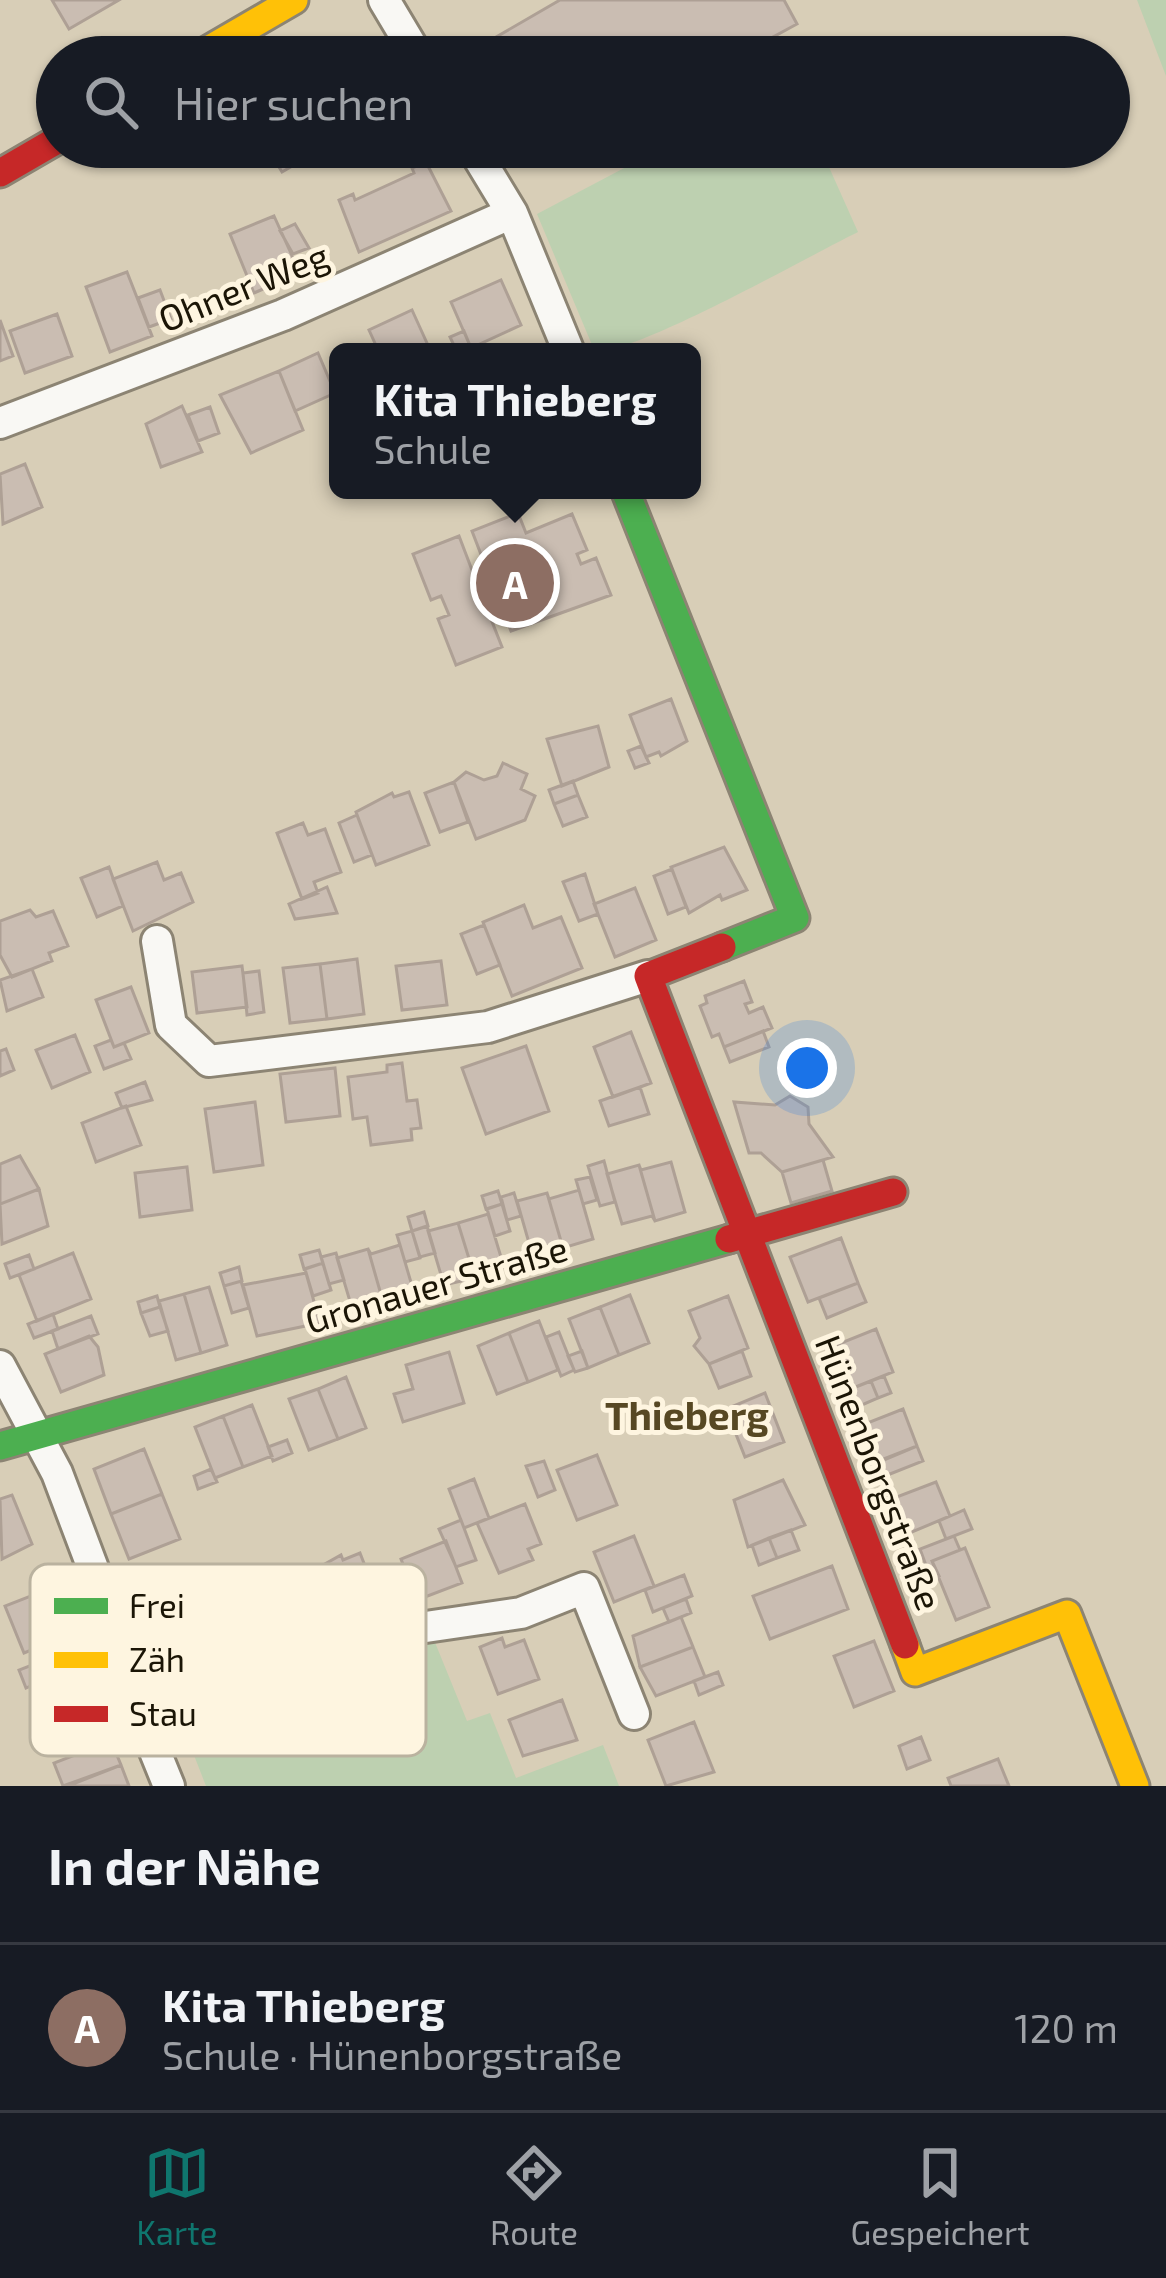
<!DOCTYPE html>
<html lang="de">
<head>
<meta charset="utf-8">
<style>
  body { margin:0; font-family:"Exo 2",sans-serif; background:#20242c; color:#f1f3f6 }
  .you { position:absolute; left:807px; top:1068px; width:42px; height:42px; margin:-30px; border:9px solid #fff; border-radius:50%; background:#1a73e8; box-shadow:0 0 0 18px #1a73e833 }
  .badge { display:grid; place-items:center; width:78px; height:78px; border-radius:50%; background:#0f766e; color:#fff; font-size:39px; font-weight:700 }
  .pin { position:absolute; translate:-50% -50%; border:6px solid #fff; box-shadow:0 3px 12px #0006 }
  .popup { position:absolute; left:329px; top:343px; width:372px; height:156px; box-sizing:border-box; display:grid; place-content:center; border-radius:18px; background:#171b24; filter:drop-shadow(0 3px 9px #0005); font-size:39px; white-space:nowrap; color:#9ea1a6 }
  .popup b { font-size:45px; color:#f1f3f6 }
  .popup::after { content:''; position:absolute; left:50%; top:100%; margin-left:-24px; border:24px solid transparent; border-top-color:#171b24 }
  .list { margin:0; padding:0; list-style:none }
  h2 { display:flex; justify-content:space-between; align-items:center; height:156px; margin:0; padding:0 48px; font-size:51px }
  h2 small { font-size:39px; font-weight:400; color:#9ea1a6 }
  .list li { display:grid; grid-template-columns:78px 1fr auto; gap:36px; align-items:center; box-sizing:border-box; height:168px; padding:0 48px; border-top:3px solid #363941 }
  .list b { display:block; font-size:45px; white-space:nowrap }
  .list p { margin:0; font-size:39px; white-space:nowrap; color:#9ea1a6 }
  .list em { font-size:39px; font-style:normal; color:#9ea1a6 }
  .icon { flex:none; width:66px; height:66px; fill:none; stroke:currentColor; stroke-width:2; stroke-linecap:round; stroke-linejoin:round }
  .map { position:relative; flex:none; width:1166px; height:1786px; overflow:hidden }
  .search { position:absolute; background:#171b24; box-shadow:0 3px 9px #0004; left:36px; right:36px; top:36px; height:132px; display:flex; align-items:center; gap:30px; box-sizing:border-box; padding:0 42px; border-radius:66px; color:#9ea1a6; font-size:45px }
  .sheet { height:324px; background:#171b24 }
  nav { display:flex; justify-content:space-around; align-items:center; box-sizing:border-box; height:168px; border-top:3px solid #363941; background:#171b24; font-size:33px; color:#9ea1a6 }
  nav a { display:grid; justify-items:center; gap:6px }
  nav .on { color:#0f766e }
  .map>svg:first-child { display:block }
</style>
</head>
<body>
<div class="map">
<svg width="1166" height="1786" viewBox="0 0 1166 1786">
  <rect width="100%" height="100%" fill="#d8ceb7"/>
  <!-- green -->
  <path fill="#bdd0b0" d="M1137,0H1166V76Z
    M664,147H820L858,232C807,257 640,352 595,352L537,214Z
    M434,1640L467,1721L490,1713L516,1778L603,1745L619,1786H206L183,1727C201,1681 385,1648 434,1640Z"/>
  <!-- building -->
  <path fill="#cabdb2" stroke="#aea095" stroke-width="3" d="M52,0H119L69,29Z
    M560,0H784L797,24L736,57H476L472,51Z
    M267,147H325L282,172Z
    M528,147H569L538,164Z
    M426,162L451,211L359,252L339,200L353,194L355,200L414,173L412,168Z
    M274,216L300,273L254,293L230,234Z
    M295,224L309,248L293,254L280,231Z
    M127,272L152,336L110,352L86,287Z
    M501,280L521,325L471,348L451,302Z
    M160,290L171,319L149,327L138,298Z
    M412,310L431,352H379L369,330Z
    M57,314L72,356L25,373L10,331Z
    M0,320L13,356L0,361Z
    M464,331L471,348L475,352H457L450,337Z
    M318,353L335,393L295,411L279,371Z
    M279,371L303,430L251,453L220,395Z
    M182,406L202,452L161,467L146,424Z
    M210,407L219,433L198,441L188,415Z
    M25,464L42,507L3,524L0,474Z
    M518,513L526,533L572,514L587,550L577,554L581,564L596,558L611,595L511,631L502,609L489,614L502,647L456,665L438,619L449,615L441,596L431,600L413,554L459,536L472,570L485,565L472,531Z
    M671,699L687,741L661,756L659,752L646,757L630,715Z
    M598,726L609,767L562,786L547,739Z
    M641,746L649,763L635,768L628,751Z
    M503,763L527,774L521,789L535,796L525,820L476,839L454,782L466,772L484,780L497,776Z
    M573,781L578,795L554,804L549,790Z
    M454,782L468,822L440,832L425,793Z
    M409,792L429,845L376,865L356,812L392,793L394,797Z
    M578,795L587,817L563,826L554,804Z
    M357,815L372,855L354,862L339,823Z
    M303,823L308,835L325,829L341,872L314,882L318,893L302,899L277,833Z
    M724,847L747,890L722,900L720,895L689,913L671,867Z
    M157,862L164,880L181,873L193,902L133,931L113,879Z
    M109,867L123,906L97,917L81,878Z
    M672,869L686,907L668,914L654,876Z
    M585,874L598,914L579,921L563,882Z
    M327,887L337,913L295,919L289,904Z
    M635,888L656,940L615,957L594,904Z
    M524,905L533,928L561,917L582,968L512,996L483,922Z
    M30,910L36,917L53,911L68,946L49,953L52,961L12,977L0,955V921Z
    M484,925L500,965L477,974L461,934Z
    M357,959L364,1014L327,1019L320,964Z
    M441,961L447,1005L402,1010L396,966Z
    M320,964L327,1019L290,1023L283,968Z
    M242,966L247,1007L197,1013L192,972Z
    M32,969L43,997L7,1011L0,980Z
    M259,971L264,1012L247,1015L243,973Z
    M744,981L752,1002L745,1004L749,1013L763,1007L772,1028L724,1047L719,1034L712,1037L700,1006L707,1003L705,996Z
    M131,987L149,1033L114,1047L96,1000Z
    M763,1031L769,1047L730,1062L724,1047Z
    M631,1032L651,1083L613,1097L594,1047Z
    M75,1035L90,1072L52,1088L36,1050Z
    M111,1040L114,1047L124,1043L131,1059L104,1069L95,1046Z
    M526,1046L549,1111L486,1134L462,1068Z
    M6,1049L14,1070L0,1076V1051Z
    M402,1063L407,1101L417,1100L421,1128L411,1129L412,1140L371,1145L367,1117L353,1119L348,1077L387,1072V1065Z
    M335,1068L340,1116L286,1122L280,1074Z
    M145,1082L152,1100L122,1108L116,1093Z
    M640,1087L649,1114L609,1126L600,1101Z
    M790,1096L808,1107L809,1124L833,1157L782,1172L761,1153H749L734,1102L775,1105Z
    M255,1102L263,1165L214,1172L205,1109Z
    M126,1106L141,1145L96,1162L82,1123Z
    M20,1156L39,1189L0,1204V1164Z
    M823,1160L832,1191L791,1203L782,1172Z
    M604,1161L615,1202L600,1206L588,1166Z
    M671,1162L685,1212L655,1221L639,1165L641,1170Z
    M639,1165L655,1221L652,1216L622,1224L607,1174Z
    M187,1167L192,1210L140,1217L135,1173Z
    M590,1177L597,1200L583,1204L576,1180Z
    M39,1189L48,1226L2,1244L0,1204Z
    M579,1190L593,1239L563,1248L547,1193L549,1199Z
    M498,1191L502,1204L486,1209L482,1196Z
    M514,1193L521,1216L507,1220L501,1197Z
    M547,1193L563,1248L561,1242L531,1250L517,1201Z
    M502,1204L510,1231L495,1236L487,1209Z
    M424,1212L428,1226L412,1231L408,1217Z
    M488,1214L504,1267L475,1278L458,1223Z
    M458,1223L475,1278L444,1285L428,1231Z
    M427,1226L435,1253L420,1257L412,1231Z
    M412,1231L420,1258L405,1262L397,1235Z
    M841,1238L858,1283L808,1302L790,1257Z
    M400,1245L415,1296L384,1305L368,1249L371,1254Z
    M368,1249L384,1305L382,1299L352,1308L337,1258Z
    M319,1250L323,1263L304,1269L300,1255Z
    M73,1253L91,1299L37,1321L19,1275Z
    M336,1253L344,1280L329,1284L321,1257Z
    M29,1255L34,1269L10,1278L5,1264Z
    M323,1263L331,1290L313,1296L305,1269Z
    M239,1267L242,1281L224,1286L220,1273Z
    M306,1273L320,1323L257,1336L243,1285Z
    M241,1281L249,1308L232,1313L224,1286Z
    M858,1283L866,1302L827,1318L819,1298Z
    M209,1287L227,1345L201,1353L184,1294Z
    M184,1294L201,1353L176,1360L159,1301Z
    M630,1295L649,1343L619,1355L600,1307Z
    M157,1296L160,1307L141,1313L138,1302Z
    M728,1296L748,1348L709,1364L694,1346L700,1338L689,1311Z
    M160,1307L168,1331L150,1336L141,1313Z
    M600,1307L619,1355L588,1368L569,1319Z
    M53,1314L58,1329L34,1338L28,1324Z
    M91,1316L98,1334L58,1349L52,1331Z
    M539,1321L558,1370L528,1382L509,1333Z
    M876,1329L893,1372L843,1392L826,1349Z
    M559,1332L574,1370L561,1376L546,1337Z
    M509,1333L528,1382L497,1394L478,1346Z
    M89,1336L98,1347L104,1375L61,1392L45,1354Z
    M582,1351L588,1368L575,1372L568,1356Z
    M742,1351L751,1376L719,1388L709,1364Z
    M449,1352L464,1403L403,1422L394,1394L413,1389L406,1365Z
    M884,1376L891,1393L878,1398L871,1381Z
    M346,1377L366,1428L338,1439L318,1389Z
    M871,1381L878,1398L855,1408L848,1390Z
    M318,1389L338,1439L309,1450L289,1399Z
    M765,1393L784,1442L745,1457L726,1409Z
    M252,1405L272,1456L243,1467L223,1416Z
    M903,1409L917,1446L871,1464L857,1427Z
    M223,1416L243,1467L215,1478L195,1427Z
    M287,1440L292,1453L273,1461L268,1447Z
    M917,1446L923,1461L885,1476L879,1462Z
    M144,1449L162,1494L111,1514L94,1469Z
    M597,1455L617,1505L577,1520L557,1470Z
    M544,1461L555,1490L538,1497L526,1466Z
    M211,1469L217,1482L198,1489L194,1476Z
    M474,1479L489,1518L464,1528L449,1489Z
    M783,1480L805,1525L748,1547L734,1500Z
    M936,1482L950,1516L900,1537L886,1501Z
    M162,1494L180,1539L129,1559L111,1514Z
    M12,1495L32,1544L2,1559L0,1499Z
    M525,1504L541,1544L528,1549L533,1560L499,1573L477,1523Z
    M964,1510L972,1529L946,1539L939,1521Z
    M461,1520L476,1560L456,1567L439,1529Z
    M791,1530L799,1550L777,1558L769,1538Z
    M634,1536L654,1586L614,1602L594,1552Z
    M954,1536L960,1550L932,1561L939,1576L931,1579L920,1549Z
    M769,1538L777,1558L759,1565L752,1545Z
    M446,1541L462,1583L417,1600L401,1559Z
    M965,1548L989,1607L956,1620L932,1561Z
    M360,1553L377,1597L327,1617L309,1573L341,1555L343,1560Z
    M308,1565L322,1604L298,1614L282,1575Z
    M832,1566L848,1609L770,1639L753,1596Z
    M264,1575L289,1631L270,1639L267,1631L251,1637L232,1588Z
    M684,1575L692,1596L653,1612L645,1590Z
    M46,1590L63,1619L58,1622L64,1637L24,1653L5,1606Z
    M213,1592L229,1632L212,1639L194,1600Z
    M233,1592L247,1627L230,1634L216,1599Z
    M686,1599L691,1613L669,1622L663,1608Z
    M202,1614L218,1654L173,1671L159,1649L157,1632Z
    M681,1617L693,1647L640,1667L633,1636Z
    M502,1638L505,1647L524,1640L539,1679L498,1694L480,1647Z
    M874,1641L894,1691L854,1707L834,1656Z
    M693,1647L705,1677L656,1696L640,1667Z
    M58,1655L64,1671L26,1688L19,1670Z
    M81,1665L101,1715L64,1728L45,1693V1679Z
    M718,1672L723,1685L699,1695L694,1681Z
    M562,1700L577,1740L523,1756L509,1720Z
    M694,1722L714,1772L666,1786L648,1740Z
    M921,1737L930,1760L907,1769L899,1746Z
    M111,1741L121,1765L63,1786L54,1763Z
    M998,1759L1009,1786H951L948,1778Z
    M121,1765L129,1786H68Z"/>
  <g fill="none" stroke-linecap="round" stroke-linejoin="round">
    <defs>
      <path id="street" d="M384,0L418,57
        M472,147L512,213L569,352
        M0,423L283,315L512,213
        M157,941L171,1025L209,1061L488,1027L648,976
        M0,1366L57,1473L97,1579L104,1626L169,1786
        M137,1712L344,1639L521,1613L584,1588L634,1714"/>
      <path id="fast" d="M625,490L795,918L722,947
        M0,1446L729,1239"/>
      <path id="slow" d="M196,57L294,0
        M905,1645L915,1672L1067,1614L1135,1786"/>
      <path id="jam" d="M0,173L57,140
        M722,947L648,976L905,1645
        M729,1239L893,1192"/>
    </defs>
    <!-- street casing -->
    <use href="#street" stroke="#8c8473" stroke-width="36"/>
    <!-- fast casing -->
    <use href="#fast" stroke="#8c8473" stroke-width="33"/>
    <!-- slow casing -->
    <use href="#slow" stroke="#8c8473" stroke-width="33"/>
    <!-- jam casing -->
    <use href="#jam" stroke="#8c8473" stroke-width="33"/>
    <!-- street -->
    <use href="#street" stroke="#f9f8f4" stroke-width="30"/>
    <!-- fast -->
    <use href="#fast" stroke="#4caf50" stroke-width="27"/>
    <!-- slow -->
    <use href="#slow" stroke="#ffc107" stroke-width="27"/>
    <!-- jam -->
    <use href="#jam" stroke="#c62828" stroke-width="27"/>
  </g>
  <g text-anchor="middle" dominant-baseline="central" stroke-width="10" stroke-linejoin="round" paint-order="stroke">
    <!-- street labels -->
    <g font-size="36" fill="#1b1506" stroke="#fef5e0">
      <text transform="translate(243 286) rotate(-22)">Ohner Weg</text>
      <text transform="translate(436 1283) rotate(-16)">Gronauer Straße</text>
      <text transform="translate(880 1472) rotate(69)">Hünenborgstraße</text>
    </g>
    <!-- neighbourhood labels -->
    <g font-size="39" font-weight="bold" fill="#574823" stroke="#fef5e0">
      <text x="687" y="1414">Thieberg</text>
    </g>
  </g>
  <!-- legend -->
  <rect x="30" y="1564" width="396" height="192" rx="18" fill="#fef5e0" stroke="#bab29f" stroke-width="3"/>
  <rect x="54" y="1598" width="54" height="16" fill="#4caf50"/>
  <rect x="54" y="1652" width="54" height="16" fill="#ffc107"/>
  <rect x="54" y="1706" width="54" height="16" fill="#c62828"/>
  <g font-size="33" fill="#1b1506">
    <text x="129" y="1618">Frei</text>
    <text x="129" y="1672">Zäh</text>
    <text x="129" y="1726">Stau</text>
  </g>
</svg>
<div class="you"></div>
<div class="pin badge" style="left:515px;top:583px;background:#8d6e63">A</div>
<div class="popup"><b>Kita Thieberg</b>Schule</div>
<div class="search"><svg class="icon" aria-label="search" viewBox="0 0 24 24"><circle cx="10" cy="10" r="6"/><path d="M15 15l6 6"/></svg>Hier suchen</div>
</div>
<section class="sheet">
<h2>In der Nähe<small></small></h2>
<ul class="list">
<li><span class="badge" style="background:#8d6e63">A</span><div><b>Kita Thieberg</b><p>Schule · Hünenborgstraße</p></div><em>120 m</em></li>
</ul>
</section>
<nav>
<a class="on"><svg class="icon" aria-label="map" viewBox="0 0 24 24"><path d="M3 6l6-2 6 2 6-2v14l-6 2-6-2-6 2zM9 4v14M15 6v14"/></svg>Karte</a>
<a><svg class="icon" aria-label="directions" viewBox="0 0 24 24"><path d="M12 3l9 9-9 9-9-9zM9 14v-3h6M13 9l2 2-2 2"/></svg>Route</a>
<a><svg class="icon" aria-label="saved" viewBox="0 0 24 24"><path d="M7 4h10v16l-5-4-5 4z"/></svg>Gespeichert</a>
</nav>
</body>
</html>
